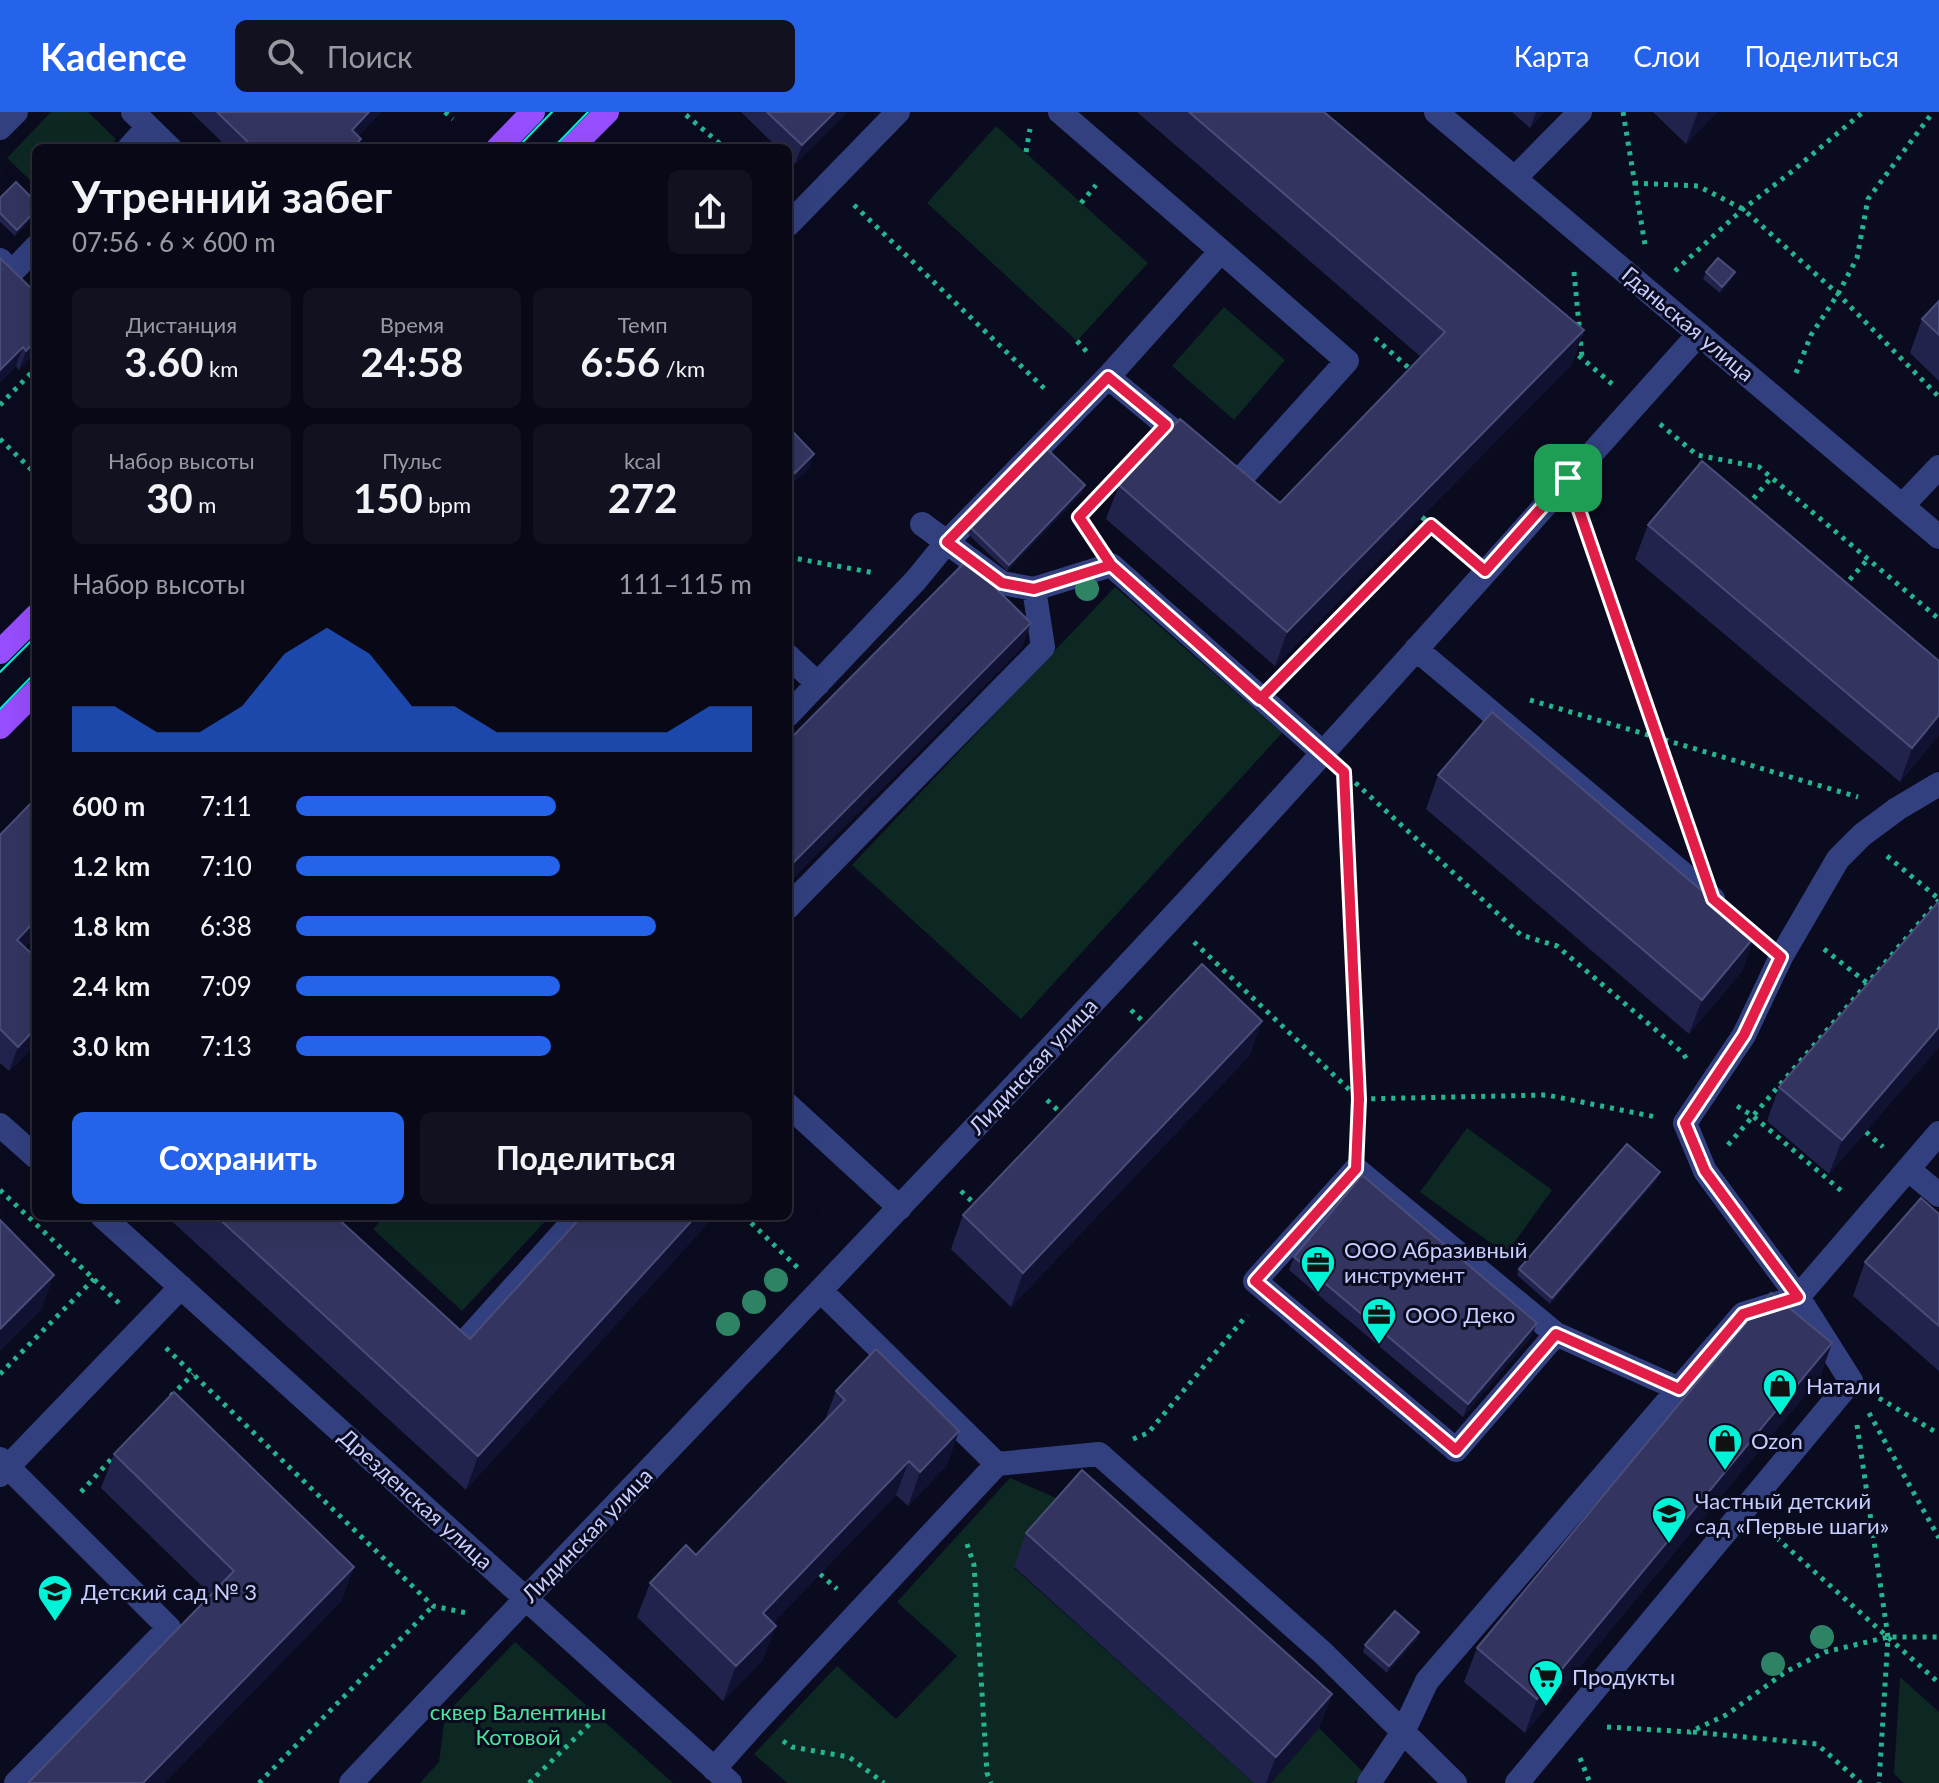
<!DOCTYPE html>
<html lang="ru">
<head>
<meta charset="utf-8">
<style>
  body { margin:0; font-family:Lato,sans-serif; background:#11111f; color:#f1f3f6; height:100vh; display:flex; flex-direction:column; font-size:30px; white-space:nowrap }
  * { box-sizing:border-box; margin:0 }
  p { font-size:26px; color:#989aa1 }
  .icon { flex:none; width:44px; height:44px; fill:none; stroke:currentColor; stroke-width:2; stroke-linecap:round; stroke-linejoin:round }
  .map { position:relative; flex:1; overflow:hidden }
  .sheet { position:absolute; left:32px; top:32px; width:760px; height:1076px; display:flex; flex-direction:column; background:#080816; border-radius:12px; box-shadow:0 8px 32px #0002,0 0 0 2px #292935 }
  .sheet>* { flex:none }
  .pin { position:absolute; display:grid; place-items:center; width:68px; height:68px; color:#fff; margin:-34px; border-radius:16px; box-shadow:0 4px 12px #0006 }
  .round { display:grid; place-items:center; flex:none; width:84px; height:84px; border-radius:12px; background:#11111f }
  .head { display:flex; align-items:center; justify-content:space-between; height:136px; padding:0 40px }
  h1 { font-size:44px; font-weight:700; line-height:60px }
  .stats { display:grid; grid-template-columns:repeat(3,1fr); gap:12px; height:136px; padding:8px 40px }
  .stats div { display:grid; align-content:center; border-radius:12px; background:#11111f; text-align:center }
  .stats b { font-size:40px; font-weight:700 }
  .stats small { font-size:22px; font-weight:400 }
  .stats p { font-size:22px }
  .chart { height:224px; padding:16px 40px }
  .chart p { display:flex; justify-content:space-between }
  .chart svg { width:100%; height:144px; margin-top:8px; fill:#2563eb; opacity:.7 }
  .action { display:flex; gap:16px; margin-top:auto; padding:16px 40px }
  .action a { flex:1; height:92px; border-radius:12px; background:#2563eb; color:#fff; font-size:32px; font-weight:700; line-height:92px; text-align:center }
  .action a+a { background:#11111f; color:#f1f3f6 }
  ul { padding:0 40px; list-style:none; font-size:26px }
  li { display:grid; grid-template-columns:128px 96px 1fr; align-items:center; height:60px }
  li i { height:20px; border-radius:10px; background:#2563eb }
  header { display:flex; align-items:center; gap:48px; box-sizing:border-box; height:112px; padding:0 40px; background:#2563eb; color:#fff }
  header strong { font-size:38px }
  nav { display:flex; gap:44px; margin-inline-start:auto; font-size:28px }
  .search { width:560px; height:72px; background:#11111f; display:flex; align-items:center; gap:20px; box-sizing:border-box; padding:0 28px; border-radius:12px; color:#989aa1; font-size:30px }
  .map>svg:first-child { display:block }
</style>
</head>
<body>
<header>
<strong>Kadence</strong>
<div class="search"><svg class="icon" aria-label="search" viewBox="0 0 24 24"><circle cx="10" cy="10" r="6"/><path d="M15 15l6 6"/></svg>Поиск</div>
<nav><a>Карта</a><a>Слои</a><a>Поделиться</a></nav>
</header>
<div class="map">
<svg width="1939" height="1671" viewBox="0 0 1939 1671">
  <rect width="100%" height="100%" fill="#0a0b1e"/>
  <!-- green -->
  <path fill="#0d2822" d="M51,0H88L116,27L107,36H36V74L7,46Z
    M996,14L1148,151L1077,229L927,91Z
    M1224,195L1285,248L1234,308L1172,254Z
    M1115,475L1282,621L1021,907L852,753Z
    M1467,1016L1552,1078L1506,1142L1420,1080Z
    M385,1104H550L462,1199L373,1117Z
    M1010,1366L1070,1392L1014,1456L1254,1671H787L754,1642L837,1554L896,1607L957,1544L897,1490Z
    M515,1530L673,1671H420L439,1650L445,1603Z
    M1900,1565L1939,1600V1671H1904L1894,1662Z
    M1319,1616L1364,1661L1354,1671H1271Z"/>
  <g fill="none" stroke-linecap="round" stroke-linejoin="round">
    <!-- path -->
    <path stroke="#25b58e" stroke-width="5" stroke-dasharray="4 6" stroke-linecap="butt" d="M445,0L453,7
      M1623,0L1645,133
      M686,3L725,36
      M1026,40L1030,17
      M1634,71L1698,74L1743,97L1838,182L1939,285
      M1081,91L1096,73
      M854,93L1048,280
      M1675,159L1743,97L1790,61L1863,0
      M1574,160L1582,245
      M1375,226L1410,257
      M1077,229L1087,240
      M1571,237L1612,272
      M1796,261L1811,223L1838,182L1857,146L1868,87L1933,0
      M0,293L36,256
      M1660,312L1697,343L1759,355L1939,507
      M0,327L36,362
      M1747,394L1771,366
      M1422,405L1460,438
      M1581,405L1691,724
      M1093,426L1079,405L1143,337
      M788,445L875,461
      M1843,475L1868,447
      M1284,563L1431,413
      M1530,588L1858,685
      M1348,664L1521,823L1557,834L1683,941L1687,948
      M1344,666L1359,987L1358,1024
      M1887,744L1939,787
      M1737,808L1757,825
      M1194,830L1359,987L1547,983L1656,1005
      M1824,837L1867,871
      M1131,898L1150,916
      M1047,988L1063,1003
      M1737,994L1753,1004L1844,1081
      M1866,1020L1883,1035
      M1728,1033L1939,788
      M0,1078L121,1193
      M961,1079L977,1094
      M744,1104L798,1156
      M166,1236L433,1494L467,1501
      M0,1262L94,1167
      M171,1284L193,1262
      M1879,1286L1939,1322
      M1869,1301L1939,1426
      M1857,1313L1888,1525L1879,1671
      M1133,1327L1148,1321L1247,1203
      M81,1380L115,1343
      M1769,1419L1939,1571
      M967,1432L974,1453L987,1661L991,1671
      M820,1462L837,1477
      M1607,1615L1690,1620L1726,1603L1787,1559L1825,1540L1888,1525H1939
      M1693,1620L1817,1632L1861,1671
      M783,1629L792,1635L849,1645L884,1671
      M1580,1646L1590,1671
      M259,1671L433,1494
      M529,1671L603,1599"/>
    <!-- minor -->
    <path stroke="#324080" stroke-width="24" d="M133,0L170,36
      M1436,0L1939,425
      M0,16L16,0
      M129,36L148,15
      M1515,66L1580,0
      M788,113L898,0
      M0,148L12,160L36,135
      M1108,265L1237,371L1347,249L1221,139
      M1902,394L1939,355
      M922,412L1002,471L1034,477L1111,453L1322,640
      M1416,537L1713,787
      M788,544L818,572
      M788,603L916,468L947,430L1108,265L1221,139L1060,0
      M788,795L1043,535L1034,477
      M788,993L900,1096
      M0,1013L36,1045
      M1908,1057L1939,1083
      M102,1104L730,1671
      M822,1180L997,1352L1099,1342L1323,1541L1455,1671
      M445,1220L461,1234L578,1104
      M1556,1222L1456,1338L1255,1169L1356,1057L1556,1222L1679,1277
      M0,1347L169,1516L16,1671
      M0,1363L181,1175
      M714,1657L756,1610L997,1352
      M351,1671C608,1398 870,1130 1125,856C1320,648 1508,434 1699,222
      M1369,1671L1403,1620L1427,1569L1743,1202L1798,1185L1939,1021
      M1517,1671L1851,1269L1798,1185L1705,1059L1685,1011L1744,923L1781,845L1838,747L1862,723L1897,697L1939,672"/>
    <!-- major -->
    <path stroke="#974eff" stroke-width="24" d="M498,36L533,0
      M571,36L607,0
      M0,540L36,504
      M0,615L36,579"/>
    <!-- tram -->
    <path stroke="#00f2d7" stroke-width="2" d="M517,36L552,0
      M553,36L588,0
      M0,560L36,524
      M0,597L36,560"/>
  </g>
  <!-- trees -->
  <g fill="#2f8365">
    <circle cx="1087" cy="477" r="12"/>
    <circle cx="776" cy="1168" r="12"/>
    <circle cx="754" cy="1190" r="12"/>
    <circle cx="728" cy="1212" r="12"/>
    <circle cx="1822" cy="1525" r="12"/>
    <circle cx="1773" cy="1552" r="12"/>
  </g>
  <!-- wall -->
  <path fill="#21234d" d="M191,0H381L358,24L361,27L358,36H228Z
    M741,0H847L795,52L788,45V36H778Z
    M1137,0H1324L1584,218L1572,252L1275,554L1106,407L1119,373L1280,391L1421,245Z
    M1512,0H1544L1530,16Z
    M1653,0H1717L1686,32Z
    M0,86L36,90V102L15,124L0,110Z
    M0,146L36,240L19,258L16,254L0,270Z
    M1706,160L1732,167L1720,181L1703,167Z
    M1939,189V269L1910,241L1922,207Z
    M788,325L810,355L790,374L788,372Z
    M1083,380L1007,459L968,422L971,416Z
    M1648,413L1939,549V623L1900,670L1635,447Z
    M1438,663L1743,858L1689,922L1426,697Z
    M0,723L25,836L36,846V932L9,959L0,951Z
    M1939,789V935L1829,1062L1767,1009L1779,975Z
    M1262,909L1249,944L1011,1195L951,1137L963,1103Z
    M1657,1067L1550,1192L1517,1163L1519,1157Z
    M1939,1102V1259L1853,1184L1865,1150Z
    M166,1104H335L470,1227L582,1104L466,1378Z
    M1294,1145L1532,1224L1463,1305L1289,1158Z
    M1832,1231L1820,1265L1525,1621L1464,1570L1477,1536Z
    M836,1279L959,1319L947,1353L908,1394L896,1383L773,1511L763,1548L723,1589L637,1505L650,1471L696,1443L824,1310Z
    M114,1342L354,1455L341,1489L164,1671H28L211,1483L101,1376Z
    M1026,1421L1332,1582L1319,1616L1270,1671H1254L1014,1455Z
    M1417,1527L1387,1561L1363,1540L1365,1533Z"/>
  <!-- shaded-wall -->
  <path fill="#111232" d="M369,0H381L346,36L352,18Z
    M835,0H847L795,52L802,33Z
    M1536,0H1544L1530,16Z
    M1698,0H1717L1686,32Z
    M36,98V102L15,124L17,118Z
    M1735,160L1732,167L1720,181L1722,175Z
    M1584,218L1572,252L1275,554L1287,520Z
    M36,228V240L19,258L26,239Z
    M23,235L16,254L0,270V258Z
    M814,342L810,355L790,374L795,361Z
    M1085,373L1083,380L1007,459L1009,453Z
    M1031,511L1022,536L788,772V756Z
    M1939,603V623L1900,670L1912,636Z
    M36,808V824L8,853L17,828Z
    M1755,824L1743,858L1689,922L1702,888Z
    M1262,909L1249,944L1011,1195L1023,1161Z
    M1939,915V935L1829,1062L1842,1028Z
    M36,916V932L9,959L18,935Z
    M1660,1060L1657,1067L1550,1192L1552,1186Z
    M696,1104H715L466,1378L478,1344Z
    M54,1163L42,1197L0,1239V1217Z
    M1537,1211L1532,1224L1463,1305L1468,1292Z
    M1832,1231L1820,1265L1525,1621L1537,1587Z
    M959,1319L947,1353L908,1394L920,1360Z
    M909,1349L896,1383L750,1535L763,1501Z
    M354,1455L341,1489L164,1671H143Z
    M776,1514L763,1548L723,1589L736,1554Z
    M1419,1520L1417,1527L1387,1561L1389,1554Z
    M1332,1582L1319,1616L1270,1671H1266L1276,1645Z"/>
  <!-- building -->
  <path fill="#333560" stroke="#4a4d79" stroke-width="2" d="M217,0H369L352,18L361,27L352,36H254Z
    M767,0H835L802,33Z
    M1189,0H1324L1584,218L1287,520L1119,373L1180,307L1280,391L1445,220Z
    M16,70L36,90V98L17,118L0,101V86Z
    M0,146L36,181V228L26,239L23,235L0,258Z
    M1718,146L1735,160L1722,175L1706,160Z
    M1939,189V223L1922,207Z
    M793,320L814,342L795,361L788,354V325Z
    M1047,337L1085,373L1009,453L971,416Z
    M1702,349L1939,549V603L1912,636L1648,413Z
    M967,448L1031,511L788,756V629Z
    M1492,600L1755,824L1702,888L1438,663Z
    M36,686V808L17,828L36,846V916L18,935L0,917V723Z
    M1939,789V915L1842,1028L1779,975Z
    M1202,852L1262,909L1023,1161L963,1103Z
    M1627,1032L1660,1060L1552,1186L1519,1157Z
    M1362,1063L1537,1211L1468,1292L1294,1145Z
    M1921,1086L1939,1102V1214L1865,1150Z
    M216,1104H335L470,1227L582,1104H696L478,1344Z
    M0,1108L54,1163L0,1217Z
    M1771,1181L1832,1231L1537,1587L1477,1536Z
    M876,1237L959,1319L920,1360L909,1349L763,1501L776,1514L736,1554L650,1471L686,1433L696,1443L845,1288L836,1279Z
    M174,1280L354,1455L143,1671H28L234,1459L114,1342Z
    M1082,1358L1332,1582L1276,1645L1026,1421Z
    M1395,1499L1419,1520L1389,1554L1365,1533Z"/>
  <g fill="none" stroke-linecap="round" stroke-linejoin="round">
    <defs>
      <path id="route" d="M1568,366L1485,459L1431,413L1260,587L1111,453L1079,405L1166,313L1108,265L947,430L1002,471L1034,477L1111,453C1188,522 1266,591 1344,660L1359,987L1356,1057L1255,1169L1456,1338L1556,1222L1679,1277L1743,1202L1798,1185L1705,1059L1685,1011L1744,923L1781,845L1713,787L1568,366"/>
    </defs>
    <!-- route casing -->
    <use href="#route" stroke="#fff" stroke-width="16"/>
    <!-- route -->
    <use href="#route" stroke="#e11d48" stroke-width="10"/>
  </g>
  <!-- icons -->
  <defs>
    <symbol id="office-pin" viewBox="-11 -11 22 30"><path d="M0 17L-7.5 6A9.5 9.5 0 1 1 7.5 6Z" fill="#00f2d7" stroke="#0a0b1e"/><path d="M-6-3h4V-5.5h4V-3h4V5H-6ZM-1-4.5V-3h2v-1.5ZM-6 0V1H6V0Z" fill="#111"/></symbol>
    <symbol id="shop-pin" viewBox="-11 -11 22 30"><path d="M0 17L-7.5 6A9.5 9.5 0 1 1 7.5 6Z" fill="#00f2d7" stroke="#0a0b1e"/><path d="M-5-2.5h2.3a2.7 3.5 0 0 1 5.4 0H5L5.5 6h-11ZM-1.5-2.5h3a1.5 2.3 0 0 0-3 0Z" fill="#111"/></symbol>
    <symbol id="school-pin" viewBox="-11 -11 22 30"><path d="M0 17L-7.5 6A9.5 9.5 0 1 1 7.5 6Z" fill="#00f2d7" stroke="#0a0b1e"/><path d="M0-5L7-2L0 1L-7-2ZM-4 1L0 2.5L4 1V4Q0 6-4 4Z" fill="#111"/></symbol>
    <symbol id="supermarket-pin" viewBox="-11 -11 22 30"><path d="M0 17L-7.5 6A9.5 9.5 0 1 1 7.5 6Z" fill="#00f2d7" stroke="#0a0b1e"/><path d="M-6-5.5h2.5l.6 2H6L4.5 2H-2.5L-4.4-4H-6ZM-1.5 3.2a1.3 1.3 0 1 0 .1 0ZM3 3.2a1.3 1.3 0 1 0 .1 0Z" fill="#111"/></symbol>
  </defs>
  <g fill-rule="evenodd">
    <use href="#office-pin" x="1298" y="1131" width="40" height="54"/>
    <use href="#office-pin" x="1359" y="1183" width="40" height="54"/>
    <use href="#shop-pin" x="1760" y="1254" width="40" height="54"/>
    <use href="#shop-pin" x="1705" y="1309" width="40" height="54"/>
    <use href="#school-pin" x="1649" y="1382" width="40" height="54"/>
    <use href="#school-pin" x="35" y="1460" width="40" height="54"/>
    <use href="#supermarket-pin" x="1526" y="1545" width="40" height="54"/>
  </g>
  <g text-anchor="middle" stroke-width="6" stroke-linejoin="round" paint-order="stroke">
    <!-- street labels -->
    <g font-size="22" fill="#c7cdff" stroke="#0a0b1e">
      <text transform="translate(1688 212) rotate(40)" y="8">Гданьская улица</text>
      <text transform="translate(1033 954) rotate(-47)" y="8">Лидинская улица</text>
      <text transform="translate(416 1387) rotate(42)" y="8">Дрезденская улица</text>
      <text transform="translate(587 1423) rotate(-46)" y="8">Лидинская улица</text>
    </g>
    <!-- poi labels -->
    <g font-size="22" fill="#c7cdff" stroke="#0a0b1e" text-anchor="start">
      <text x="1344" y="1146">ООО Абразивный<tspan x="1344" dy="25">инструмент</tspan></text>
      <text x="1405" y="1211">ООО Деко</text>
      <text x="1806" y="1282">Натали</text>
      <text x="1751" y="1337">Ozon</text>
      <text x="1695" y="1397">Частный детский<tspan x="1695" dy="25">сад «Первые шаги»</tspan></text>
      <text x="81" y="1488">Детский сад № 3</text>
      <text x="1572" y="1573">Продукты</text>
    </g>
    <!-- park labels -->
    <g font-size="22" fill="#4de69f" stroke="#0a0b1e">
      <text x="518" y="1608">сквер Валентины<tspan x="518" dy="25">Котовой</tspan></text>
    </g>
  </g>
</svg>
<div class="pin" style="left:1568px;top:366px;background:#1e9e55"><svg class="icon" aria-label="arrive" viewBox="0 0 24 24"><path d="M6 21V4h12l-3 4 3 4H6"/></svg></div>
<section class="sheet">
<div class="head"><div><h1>Утренний забег</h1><p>07:56 · 6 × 600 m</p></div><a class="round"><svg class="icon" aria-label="share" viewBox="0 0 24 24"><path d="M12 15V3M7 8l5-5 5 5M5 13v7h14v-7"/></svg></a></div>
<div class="stats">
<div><p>Дистанция</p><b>3.60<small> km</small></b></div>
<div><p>Время</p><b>24:58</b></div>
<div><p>Темп</p><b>6:56<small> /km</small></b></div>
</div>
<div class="stats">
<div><p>Набор высоты</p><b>30<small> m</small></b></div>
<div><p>Пульс</p><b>150<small> bpm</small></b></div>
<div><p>kcal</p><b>272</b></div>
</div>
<div class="chart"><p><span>Набор высоты</span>111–115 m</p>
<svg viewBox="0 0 160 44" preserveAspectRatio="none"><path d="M0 44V30L10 30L20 38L30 38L40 30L50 14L60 6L70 14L80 30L90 30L100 38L110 38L120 38L130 38L140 38L150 30L160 30V44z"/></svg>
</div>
<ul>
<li><b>600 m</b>7:11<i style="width:57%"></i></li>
<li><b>1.2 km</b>7:10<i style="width:58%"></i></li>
<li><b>1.8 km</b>6:38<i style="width:79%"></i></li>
<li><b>2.4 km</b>7:09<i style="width:58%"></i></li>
<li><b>3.0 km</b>7:13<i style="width:56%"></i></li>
</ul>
<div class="action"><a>Сохранить</a><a>Поделиться</a></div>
</section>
</div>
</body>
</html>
